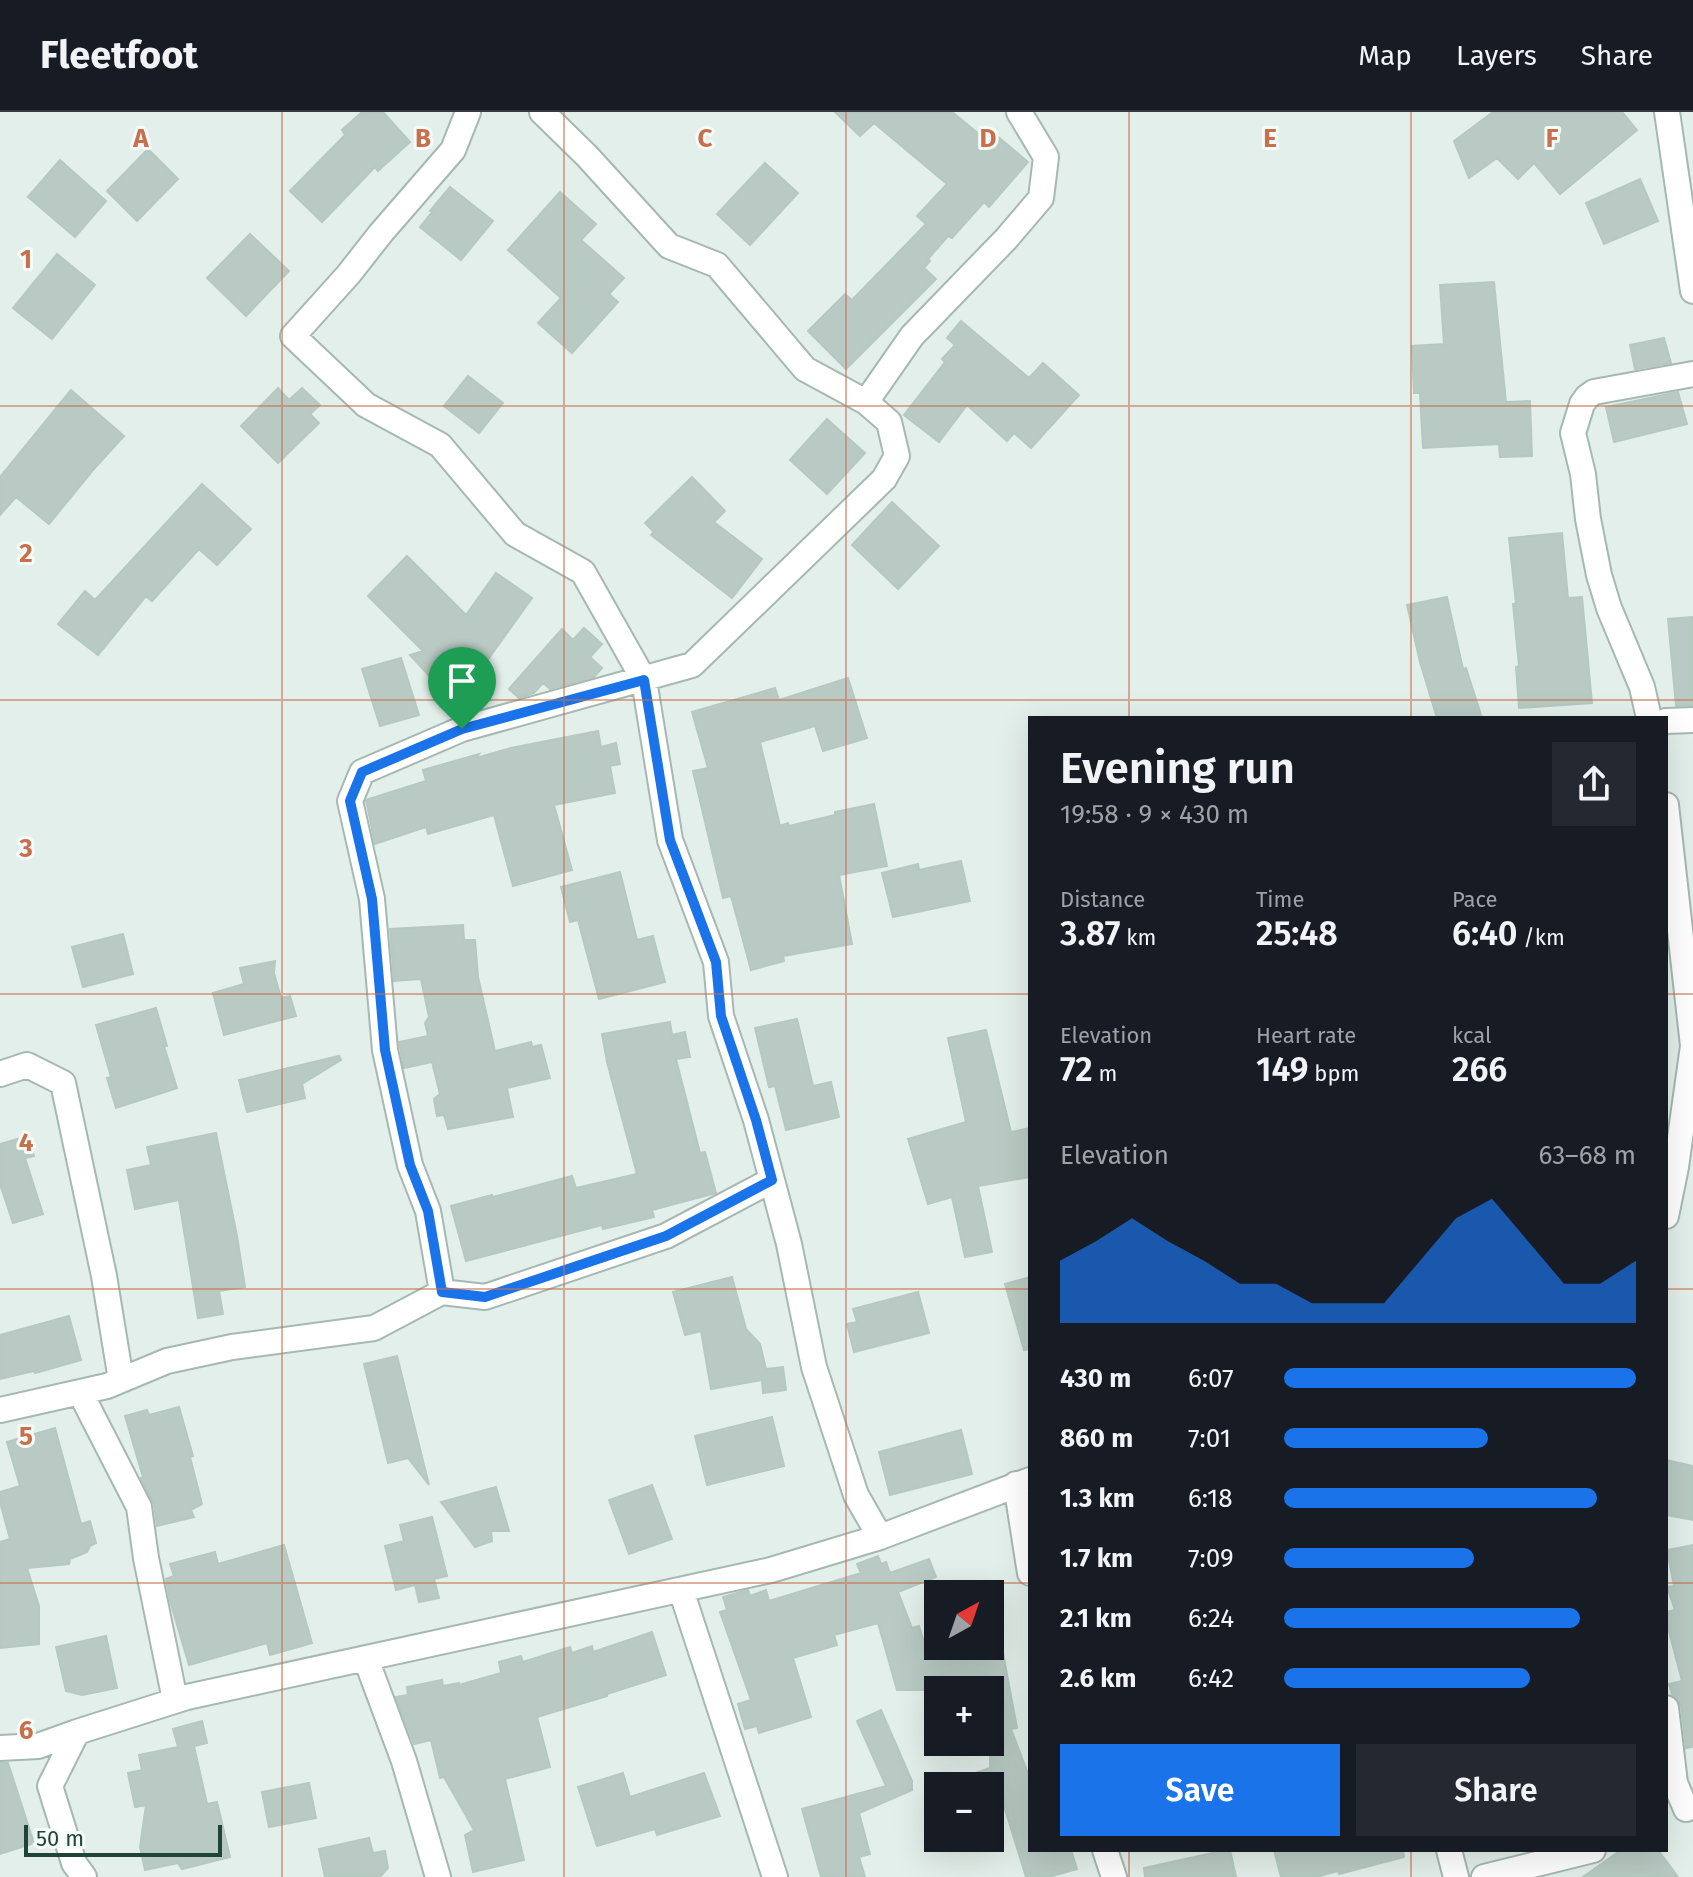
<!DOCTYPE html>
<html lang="en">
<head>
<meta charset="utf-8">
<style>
  body { margin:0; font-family:"Fira Sans",sans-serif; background:#242831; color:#f1f3f6; height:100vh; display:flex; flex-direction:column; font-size:30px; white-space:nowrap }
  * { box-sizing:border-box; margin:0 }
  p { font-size:26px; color:#9ea1a6 }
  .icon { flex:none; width:44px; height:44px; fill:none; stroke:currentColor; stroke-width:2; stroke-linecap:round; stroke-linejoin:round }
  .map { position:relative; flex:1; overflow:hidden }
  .side { position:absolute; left:1028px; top:604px; width:640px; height:1136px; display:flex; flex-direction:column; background:#171b24; border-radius:0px; box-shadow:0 8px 32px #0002 }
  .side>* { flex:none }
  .needle { width:52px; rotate:40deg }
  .buttons { position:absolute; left:924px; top:1468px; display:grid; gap:16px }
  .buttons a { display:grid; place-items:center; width:80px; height:80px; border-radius:0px; background:#171b24; box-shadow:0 8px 32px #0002; font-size:40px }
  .scale { position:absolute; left:24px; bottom:20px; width:198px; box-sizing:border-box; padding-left:8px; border:4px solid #20433a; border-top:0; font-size:22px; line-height:28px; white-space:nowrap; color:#20433a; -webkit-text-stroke:6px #f5fbf8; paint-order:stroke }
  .pin { position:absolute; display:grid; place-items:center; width:68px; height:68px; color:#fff; margin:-82px -34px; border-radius:50% 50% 50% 0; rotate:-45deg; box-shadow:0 0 8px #0007 }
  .pin .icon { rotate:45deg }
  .round { display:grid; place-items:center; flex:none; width:84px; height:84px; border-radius:0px; background:#242831 }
  .headline { display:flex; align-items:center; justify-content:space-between; height:136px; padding:0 32px }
  h1 { font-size:44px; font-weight:600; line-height:60px }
  .figures { display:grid; grid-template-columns:repeat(3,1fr); gap:12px; height:136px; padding:8px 32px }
  .figures div { display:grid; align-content:center }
  .figures b { font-size:34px; font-weight:600 }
  .figures small { font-size:22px; font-weight:400 }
  .figures p { font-size:22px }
  .chart { height:224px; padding:16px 32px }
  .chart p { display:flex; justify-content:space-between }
  .chart svg { width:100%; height:144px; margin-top:8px; fill:#1a73e8; opacity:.7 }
  .action { display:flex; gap:16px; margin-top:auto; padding:16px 32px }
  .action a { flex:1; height:92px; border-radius:0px; background:#1a73e8; color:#fff; font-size:32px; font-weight:600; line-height:92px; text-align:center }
  .action a+a { background:#242831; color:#f1f3f6 }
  ul { padding:0 32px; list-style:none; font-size:26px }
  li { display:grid; grid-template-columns:128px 96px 1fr; align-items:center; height:60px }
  li i { height:20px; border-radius:10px; background:#1a73e8 }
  header { display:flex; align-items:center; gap:48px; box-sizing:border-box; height:112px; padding:0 40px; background:#171b24; border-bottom:2px solid #363941 }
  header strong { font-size:38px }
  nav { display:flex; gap:44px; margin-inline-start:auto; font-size:28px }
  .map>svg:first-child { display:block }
</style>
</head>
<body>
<header>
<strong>Fleetfoot</strong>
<nav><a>Map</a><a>Layers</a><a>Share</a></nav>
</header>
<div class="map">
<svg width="1693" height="1765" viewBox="0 0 1693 1765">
  <rect width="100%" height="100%" fill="#e3efea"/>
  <!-- building -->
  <path fill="#b8cac3" stroke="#b5c9c1" stroke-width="2" d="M362,0H383L410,30L378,59L375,55L322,110L290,79L345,23L342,18Z
    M835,0H952L984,26L990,18L1028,50L989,95L984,90L952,126L948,124L928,147L930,149L924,156L936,167L846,257L808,219L845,182L852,188L926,112L917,104L947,72L874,11L860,24Z
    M1493,0H1622L1637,18L1560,82L1534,51L1518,67L1497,46L1469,66L1454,29Z
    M148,37L178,67L137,109L107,79Z
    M60,48L106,89L75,125L28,85Z
    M765,51L798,81L750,133L717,102Z
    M1640,67L1658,109L1604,132L1586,91Z
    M450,75L493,109L461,148L420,115L432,100L430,99Z
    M560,80L596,112L581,128L624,166L609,182L618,190L572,241L538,211L561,186L508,138Z
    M250,122L289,159L246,204L207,166Z
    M57,142L95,173L52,227L13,196Z
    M1494,170L1506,290L1530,289L1532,344L1500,345L1499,332L1423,336L1420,281H1414L1412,234L1444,232L1440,173Z
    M961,209L1029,266L1043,251L1079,283L1031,336L1014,321L1007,329L967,293L939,330L904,303L945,250L942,247L955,233L947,226Z
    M1664,226L1671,251L1635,257L1630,233Z
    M468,264L503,291L479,321L444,294Z
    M278,276L289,288L302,276L320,293L310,302L319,311L278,351L241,314Z
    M71,278L124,324L93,358L49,412L16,385L0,403V365Z
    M1678,280L1687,312L1614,330L1606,295Z
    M827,307L865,341L827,382L790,348Z
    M692,365L725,399L714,410L762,447L732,486L651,423L654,420L645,411Z
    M202,372L251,417L217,453L199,437L152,489L146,484L98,543L58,512L85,479L95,488Z
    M892,390L939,434L898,477L852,433Z
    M1562,421L1568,486L1582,485L1592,591L1519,596L1516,555L1519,554L1513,492H1516L1509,426Z
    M407,444L466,503L496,461L532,486L466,578L456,569L444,580L410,543L423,539L368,484Z
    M1447,485L1463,557L1466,556L1482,606H1437L1420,550L1407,493Z
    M1693,505V593L1676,594L1668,507Z
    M584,516L602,532L590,545L602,556L594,565L550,577L543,571L534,581L519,586L509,577L562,517L573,528Z
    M401,546L419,603L380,614L362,557Z
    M848,566L867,626L823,639L815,614L760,630L780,714L788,711L789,714L835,703V700L874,692L887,754L839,763L852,832L783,844L784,849L751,858L731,784L723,786L693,659L708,656L692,600L775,576L779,588Z
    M598,619L601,635L616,631L620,652L610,654L615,681L554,693L572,758L513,774L494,703L428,722L426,715L375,732L366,688L426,669L423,658L479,642L476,646L511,636Z
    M961,749L970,789L893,805L882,761L918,752L919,758Z
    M620,760L637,828L653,824L665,870L599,887L578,808L570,810L561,775Z
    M463,813L464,828H475L478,865L495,939L531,930L532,935L541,933L550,966L507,976L513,1005L448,1017L444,1003L437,1004L434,987L440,982L432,950L404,956L399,930L428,924L425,911L429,905L421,867L394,869L390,817Z
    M123,822L133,862L83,875L72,835Z
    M275,849L274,861L281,886L290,884L296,904L224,923L213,881L244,872L240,856Z
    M156,896L167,934H164L177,976L116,996L107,966L111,965L96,913Z
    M797,907L813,974L831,970L839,1005L786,1018L775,974L769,975L755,916Z
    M670,910L672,923L685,920L690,945L676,947L700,1041L705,1040L716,1081L652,1098L654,1105L603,1117L602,1113L466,1149L451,1094L492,1083L493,1085L572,1064L576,1076L637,1062L607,950L602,922Z
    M986,918L1011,1020L1030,1016V1065L978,1074L992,1140L965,1145L952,1085L928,1092L908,1027L966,1010L948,926Z
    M339,944L341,948L302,972L305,986L247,1000L239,968Z
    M216,1021L237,1124L245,1175L219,1179L223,1202L198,1206L179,1088L135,1097L127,1058L151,1053L147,1035Z
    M28,1024L34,1044L25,1046L43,1102L13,1111L0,1072V1032Z
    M732,1165L746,1217L760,1232L766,1257L783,1255L786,1278L763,1281L762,1268L711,1277L701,1219L685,1223L673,1180Z
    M1030,1165V1237L1024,1238L1005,1172Z
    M918,1180L929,1221L854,1240L847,1212L857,1210L853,1197Z
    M69,1204L81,1248L35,1261L34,1259L0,1267V1223Z
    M397,1244L429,1373L408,1346L388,1351L364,1252Z
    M179,1295L193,1344L190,1345L202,1392L191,1398L194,1405L157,1414L154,1392L141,1366L143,1365L125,1304L147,1298L149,1303Z
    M772,1305L784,1354L707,1373L695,1324Z
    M55,1316L81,1412L90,1409L96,1431L90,1434L87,1440L70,1447L69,1452L27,1456L39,1494V1532L0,1536V1430L10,1427L0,1390V1380L20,1374L7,1330Z
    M961,1318L972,1362L890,1383L879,1340Z
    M1666,1348L1693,1354V1408L1666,1403Z
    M652,1373L672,1427L629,1442L609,1388Z
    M496,1375L509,1419H491L492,1429L475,1435L441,1390Z
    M432,1405L447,1464L434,1467L439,1486L419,1490L415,1473L396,1478L385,1434L404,1429L400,1413Z
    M284,1433L312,1531L270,1543L267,1531L189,1553L170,1489L166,1467L174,1464L170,1452L215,1440L218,1452Z
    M1693,1433V1635L1686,1636L1681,1594L1677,1586L1672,1582L1669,1572L1682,1569L1666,1508V1500L1675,1498L1667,1475L1674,1474L1667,1438Z
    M878,1444L881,1452L886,1450L890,1461L929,1447L936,1465L898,1480L912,1516L919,1514L924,1530L931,1528L933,1534H990V1531L1001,1530L1017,1616L1011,1617L1030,1667V1738H1071L1077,1757L1049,1765H1026L1004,1694L990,1699V1674H947L946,1671L990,1656V1578H897L878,1511L834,1523L837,1533L793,1546L811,1605L759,1621L757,1614L745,1617L738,1592L751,1588L720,1500L727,1498L723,1485L748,1478L750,1484L766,1478L769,1489L861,1461L857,1452Z
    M652,1520L666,1563L607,1582V1584L537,1605L550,1655L505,1667L524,1748L473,1760L465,1723L474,1718L444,1665L440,1666L431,1628L414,1632L396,1585L408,1583L407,1575L442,1568L443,1574L459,1571V1573L501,1561L499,1550L521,1544L523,1550L570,1535L572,1541L592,1534L593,1540Z
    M106,1524L117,1576L82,1583L66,1579L56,1535Z
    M881,1598L912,1669V1678L859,1701L870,1742L859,1745L865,1765H821L802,1697L886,1674L857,1609Z
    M202,1609L207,1631L194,1634L207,1692L217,1690L230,1745L182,1757L178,1751L145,1758L140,1735L146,1693L135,1695L128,1661L142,1658L139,1643L178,1635L173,1617Z
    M0,1651H8L34,1731L0,1742Z
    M623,1661L630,1685L704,1661L720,1704L657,1723L655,1717L597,1734L578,1675Z
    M309,1671L316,1706L269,1715L262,1680Z
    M369,1726L373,1741L385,1739L388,1756L380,1765H325L319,1737Z
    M1226,1738H1230L1236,1765H1145L1144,1756Z
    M1274,1738H1403L1404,1745L1339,1762L1338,1759L1316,1765H1281Z
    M1621,1738H1658L1678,1765H1583Z"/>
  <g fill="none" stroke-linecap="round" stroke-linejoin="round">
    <defs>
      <path id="minor" d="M468,0L453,38L381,121L348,163L293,224L366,293L440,333L515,422L583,460L644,568L670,728L716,850L721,904L756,1008L789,1132L814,1255L856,1383L880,1425L1030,1368
        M542,0L587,44L669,134L717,153L805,257L866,290
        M1667,0L1693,179
        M1649,606L1642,575L1609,496L1599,463L1588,407L1583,362L1573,321L1582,292L1587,285L1594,280L1693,262
        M1666,609L1693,608
        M1666,693L1693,934L1676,1055L1666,1104
        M0,962L27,953L63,971L104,1164L121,1268
        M772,1068L666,1124L485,1185L442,1180L428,1099L410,1053L385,938L372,787L350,689L362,660L462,617L692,553L884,367L897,344L889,310L866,290L912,224L1006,127L1041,86L1046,45L1019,0
        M80,1280L139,1395L146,1446L175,1588
        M0,1298L107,1274L167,1249L232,1235L374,1216L442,1180
        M1016,1372L1030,1461
        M681,1478L775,1765
        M366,1547L404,1649L438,1765
        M1666,1596L1675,1671L1686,1697
        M0,1636L38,1634L77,1620
        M1105,1738L1114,1765
        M1449,1738L1456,1765
        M84,1765L74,1751L50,1674L77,1620L187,1585L771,1458L880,1425
        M1484,1765L1593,1738"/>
    </defs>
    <!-- minor casing -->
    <use href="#minor" stroke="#a5b8b2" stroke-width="28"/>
    <!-- minor -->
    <use href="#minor" stroke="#fff" stroke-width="24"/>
  </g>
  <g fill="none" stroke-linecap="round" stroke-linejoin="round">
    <defs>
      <path id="route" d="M644,568L670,728L716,850L721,904L756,1008L772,1068L666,1124L485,1185L442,1180L428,1099L410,1053L385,938L372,787L350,689L362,660L462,617Z"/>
    </defs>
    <!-- route casing -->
    <use href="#route" stroke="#fff" stroke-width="16"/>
    <!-- route -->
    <use href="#route" stroke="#1a73e8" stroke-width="10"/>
  </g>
  <!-- grid -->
  <path fill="none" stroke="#c7704b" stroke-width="2" stroke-opacity="0.55" d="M282,0V1765M564,0V1765M846,0V1765M1129,0V606M1411,0V606M0,294H1693M0,588H1693M0,882H1030M1666,882H1693M0,1177H1030M1666,1177H1693M0,1471H1030M1666,1471H1693M1129,1738V1765M1411,1738V1765"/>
  <g font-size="26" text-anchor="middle" font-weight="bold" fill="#c7704b" stroke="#f5fbf8" stroke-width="6" stroke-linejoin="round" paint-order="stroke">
    <text x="141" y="35">A</text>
    <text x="423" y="35">B</text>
    <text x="705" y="35">C</text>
    <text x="988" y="35">D</text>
    <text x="1270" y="35">E</text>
    <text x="1552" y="35">F</text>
    <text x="26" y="156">1</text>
    <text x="26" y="450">2</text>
    <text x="26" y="745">3</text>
    <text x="26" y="1039">4</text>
    <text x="26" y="1333">5</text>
    <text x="26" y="1627">6</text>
  </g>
</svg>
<div class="buttons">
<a><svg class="needle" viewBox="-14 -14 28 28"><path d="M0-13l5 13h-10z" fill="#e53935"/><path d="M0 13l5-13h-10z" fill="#9ea1a6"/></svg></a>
<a>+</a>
<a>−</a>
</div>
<div class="scale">50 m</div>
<div class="pin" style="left:462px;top:617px;background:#1e9e55"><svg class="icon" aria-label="arrive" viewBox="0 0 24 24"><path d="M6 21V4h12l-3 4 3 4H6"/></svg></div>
<section class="side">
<div class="headline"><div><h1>Evening run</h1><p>19:58 · 9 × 430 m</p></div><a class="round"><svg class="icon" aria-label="share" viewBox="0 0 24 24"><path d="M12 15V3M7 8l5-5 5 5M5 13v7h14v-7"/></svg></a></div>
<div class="figures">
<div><p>Distance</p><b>3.87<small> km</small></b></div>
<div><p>Time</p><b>25:48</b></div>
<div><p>Pace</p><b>6:40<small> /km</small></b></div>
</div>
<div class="figures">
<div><p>Elevation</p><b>72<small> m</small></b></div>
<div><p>Heart rate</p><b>149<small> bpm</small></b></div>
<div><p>kcal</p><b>266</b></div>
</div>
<div class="chart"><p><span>Elevation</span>63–68 m</p>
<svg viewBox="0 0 160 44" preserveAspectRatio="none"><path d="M0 44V25L10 19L20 12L30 19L40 25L50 32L60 32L70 38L80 38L90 38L100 25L110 12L120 6L130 19L140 32L150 32L160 25V44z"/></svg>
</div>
<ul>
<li><b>430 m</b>6:07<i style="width:100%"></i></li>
<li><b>860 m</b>7:01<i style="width:58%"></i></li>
<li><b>1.3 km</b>6:18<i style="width:89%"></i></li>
<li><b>1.7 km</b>7:09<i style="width:54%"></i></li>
<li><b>2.1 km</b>6:24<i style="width:84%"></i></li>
<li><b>2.6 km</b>6:42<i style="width:70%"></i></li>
</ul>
<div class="action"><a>Save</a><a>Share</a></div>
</section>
</div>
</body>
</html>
